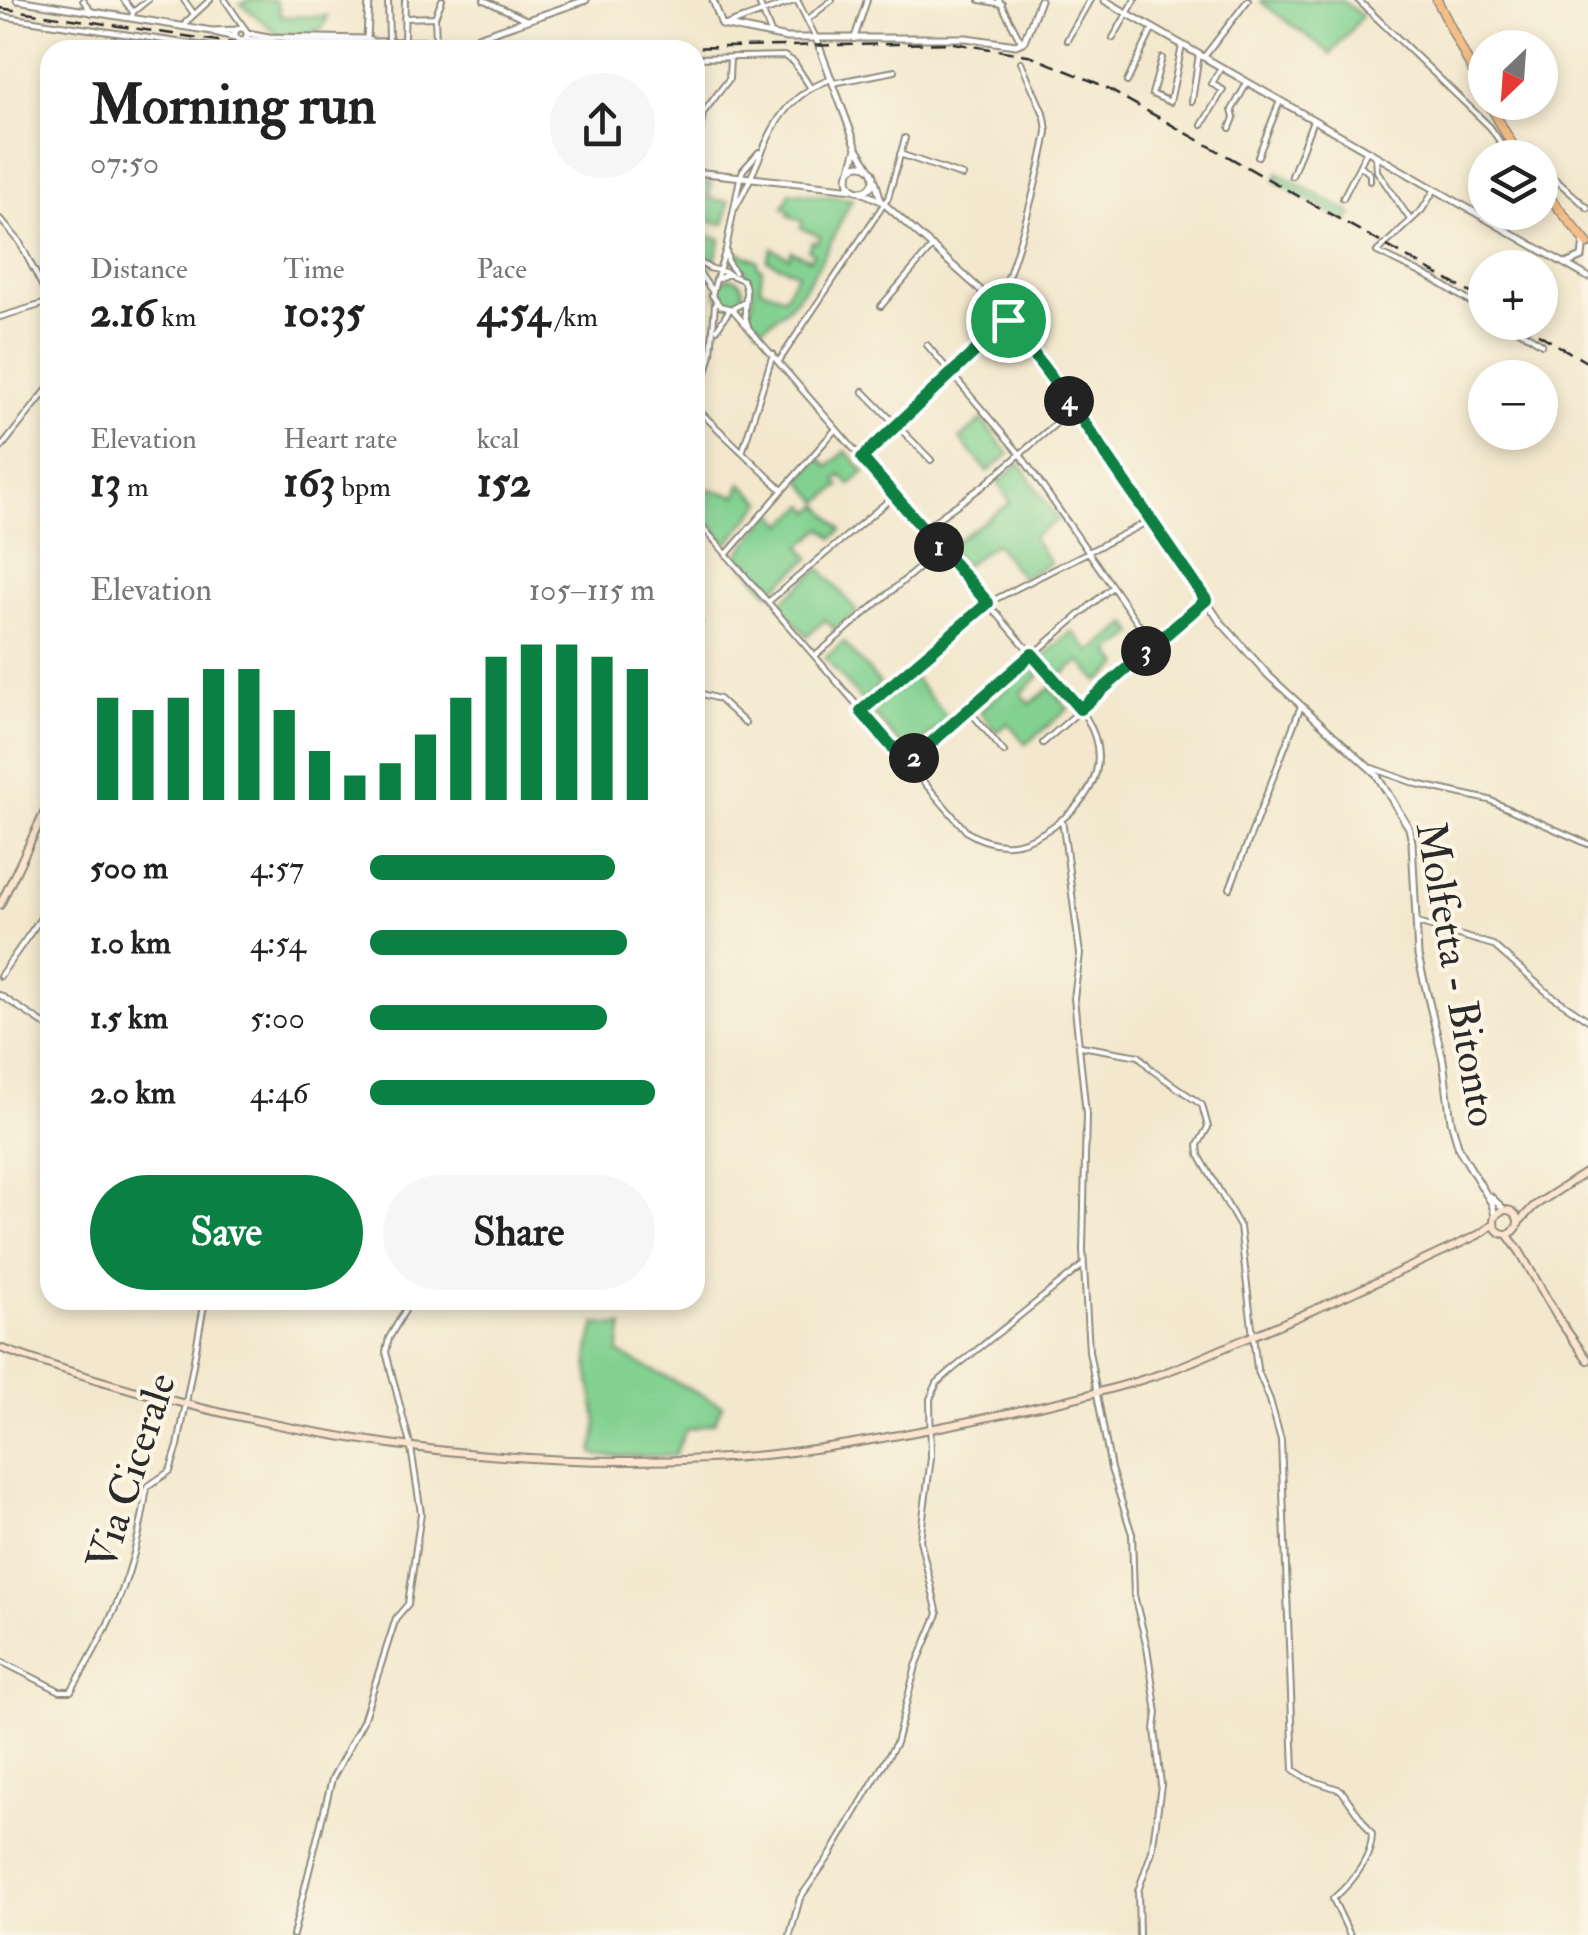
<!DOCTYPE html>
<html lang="en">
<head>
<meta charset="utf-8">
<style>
  body { margin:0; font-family:"IM FELL Double Pica",serif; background:#f6f6f6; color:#222; height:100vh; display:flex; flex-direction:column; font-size:38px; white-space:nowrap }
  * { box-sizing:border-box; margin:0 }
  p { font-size:32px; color:#767676 }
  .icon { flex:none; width:55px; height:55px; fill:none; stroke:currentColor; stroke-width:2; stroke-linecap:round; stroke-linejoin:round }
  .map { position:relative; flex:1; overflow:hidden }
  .side { position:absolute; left:40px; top:40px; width:665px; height:1270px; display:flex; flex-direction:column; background:#fff; border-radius:30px; box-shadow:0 5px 15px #0003 }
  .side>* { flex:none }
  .needle { width:65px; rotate:205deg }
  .controls { position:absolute; left:1468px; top:30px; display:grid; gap:20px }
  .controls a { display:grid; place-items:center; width:90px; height:90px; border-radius:50%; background:#fff; box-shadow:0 5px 15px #0003; font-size:50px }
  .pin { position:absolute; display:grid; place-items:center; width:85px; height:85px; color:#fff; margin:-42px; border:5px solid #fff; border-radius:50%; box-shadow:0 2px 10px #0007 }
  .km { position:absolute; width:50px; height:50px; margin:-25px; border-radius:50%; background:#222; color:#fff; font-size:28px; line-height:50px; text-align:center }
  .round { display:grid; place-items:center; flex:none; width:105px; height:105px; border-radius:52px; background:#f6f6f6 }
  .head { display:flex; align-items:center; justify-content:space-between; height:170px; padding:0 50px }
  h1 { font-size:55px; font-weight:700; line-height:75px }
  .figures { display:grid; grid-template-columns:repeat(3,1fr); gap:15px; height:170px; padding:10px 50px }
  .figures div { display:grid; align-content:center }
  .figures b { font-size:42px; font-weight:700 }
  .figures small { font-size:28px; font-weight:400 }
  .figures p { font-size:28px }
  .chart { height:280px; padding:20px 50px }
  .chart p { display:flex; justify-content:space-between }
  .chart svg { width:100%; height:180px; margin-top:10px; stroke:#0b8043; stroke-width:6 }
  .button { display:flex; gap:20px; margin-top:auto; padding:20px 50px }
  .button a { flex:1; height:115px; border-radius:60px; background:#0b8043; color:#fff; font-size:40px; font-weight:700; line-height:115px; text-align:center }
  .button a+a { background:#f6f6f6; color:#222 }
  ul { padding:0 50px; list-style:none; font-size:32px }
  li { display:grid; grid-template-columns:160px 120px 1fr; align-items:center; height:75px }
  li i { height:25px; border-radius:12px; background:#0b8043 }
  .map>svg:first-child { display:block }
</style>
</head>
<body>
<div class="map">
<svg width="1588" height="1935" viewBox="0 0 1588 1935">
  <rect width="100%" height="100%" fill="#fcf5e5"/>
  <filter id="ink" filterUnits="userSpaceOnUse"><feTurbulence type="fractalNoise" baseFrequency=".01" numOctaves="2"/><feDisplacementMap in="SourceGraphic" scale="20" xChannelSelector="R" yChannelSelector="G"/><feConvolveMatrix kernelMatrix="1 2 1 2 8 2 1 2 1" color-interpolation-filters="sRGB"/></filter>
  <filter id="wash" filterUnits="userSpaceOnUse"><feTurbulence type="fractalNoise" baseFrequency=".0048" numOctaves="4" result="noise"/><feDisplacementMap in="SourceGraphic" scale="40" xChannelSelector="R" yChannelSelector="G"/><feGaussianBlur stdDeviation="2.25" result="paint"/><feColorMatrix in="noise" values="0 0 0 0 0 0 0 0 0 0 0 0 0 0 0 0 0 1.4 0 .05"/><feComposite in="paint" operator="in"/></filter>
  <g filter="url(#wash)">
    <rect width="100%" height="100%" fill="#f3e8cd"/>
    <!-- green -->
    <path fill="#82d191" stroke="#567e5e" stroke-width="2.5" d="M250,0H275L282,17L328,16L322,29L314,31L313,36L278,34L241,4Z
      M1263,0H1341L1362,16L1331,54L1261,2Z
      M1278,173L1352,214L1348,222L1275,181Z
      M695,180L711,183L709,199L729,201L725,224L695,219Z
      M790,192L852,199C826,249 810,299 759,329L748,314C759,291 751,275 732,262L733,250L757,260L758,267L762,269L760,288L784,297L798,273L767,260L772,248L789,257L791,251L811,259L813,253L808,250L812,241L817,243L820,236L801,228L803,222L788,215L789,211L783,208Z
      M695,234L721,239L714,263H704L695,253Z
      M717 291a13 13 0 1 1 26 0a13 13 0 1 1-26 0Z
      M982,420L1009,454L988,472L960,439Z
      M846,451L865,472L850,485L841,475L836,481L840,486L820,502L801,480L819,457L828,467Z
      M1020,463L1058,520L1032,537L1050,563L1022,578L995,543L964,566L948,547L1010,503L998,482Z
      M695,472L698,486L737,496L741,483L763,502L727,544L695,507Z
      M806,505L812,512L820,505L842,530L833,538L823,528L801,546L810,558L769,593L737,556L773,511L784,524Z
      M820,568L857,611L835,630L825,620L807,636L779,604Z
      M1128,624L1135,634L1110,652L1120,665L1099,682L1080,661L1060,677L1043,657L1072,631L1091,652Z
      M844,642L880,684L862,701L825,658Z
      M1031,666L1040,676L1021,693L1030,704L1050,688L1068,709L1026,744L1008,723L997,732L980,711Z
      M912,676L949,719L908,754L871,711Z
      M596,1324L623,1326L618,1353L722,1405L714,1423L686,1430L674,1456H599L593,1453C593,1442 598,1433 597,1421C591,1378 581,1369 596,1324Z"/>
  </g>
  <g filter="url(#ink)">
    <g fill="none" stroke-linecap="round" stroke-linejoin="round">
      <!-- tertiary-tunnel -->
      <path stroke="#cbc2ad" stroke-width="5" stroke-dasharray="5 2.5" stroke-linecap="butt" d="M395,44L413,50"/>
      <defs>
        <path id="minor" d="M83,0L92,13
          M124,0L133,12
          M184,0L194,14
          M225,0L245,29
          M388,0L389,40
          M484,0L525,19
          M758,0L771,33
          M980,0L1002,4
          M999,0L1022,43
          M1358,0L1490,127L1511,158
          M798,2L816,38
          M0,16L232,50
          M132,18L133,12L148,0
          M404,18L435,17
          M743,19L797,0
          M807,20L832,0
          M185,27L186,22L210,0
          M1113,38L1135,0
          M854,39L867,0
          M404,40L405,0
          M1067,40L1090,0
          M436,42L435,17L442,0
          M1204,57L1248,0
          M695,58L784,56L794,62L810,87
          M1162,58L1152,94L1170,102L1182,46
          M1127,82L1153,28
          M833,83L895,71
          M1192,101L1199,54
          M1202,125L1223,90L1212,84L1221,67
          M1230,128L1234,118L1232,110L1247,83
          M900,154L963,176
          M1258,156L1280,101
          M1376,157L1377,171L1409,218
          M1520,158H1532
          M695,165L703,113L729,79L730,57
          M1360,165L1370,174V181
          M1540,166L1588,208
          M1292,176L1313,120
          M1435,189L1422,210L1377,252L1433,279L1485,311
          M1343,198L1367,151
          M735,208C767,156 767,103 829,80
          M0,219L19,241L50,301
          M726,249L728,263L735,272
          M695,260L709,268L728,273
          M695,267L712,291
          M716,280L726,249L740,178L743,170L759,152
          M743,303L732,309L720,306L712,295L716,280L728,274L743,280C751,295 740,306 748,326
          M995,303C1010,289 1044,157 1047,131L1045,117L1021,62
          M881,306L933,246
          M0,317L50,302
          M1506,322L1542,344
          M717,329L730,309
          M927,345L1020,454L1153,645
          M779,361L888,198L905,138
          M863,391L931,460
          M695,407L782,490
          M695,413L711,354L715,304
          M0,449L50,386
          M743,450L773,354
          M862,458L1007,320
          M695,518L967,832C1005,855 1033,843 1065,817C1099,788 1109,754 1084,714L732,309
          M923,529L983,486L1074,408
          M726,555L835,430
          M768,602L894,496
          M695,631L700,623
          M815,656L941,549
          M695,692L719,699L745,723
          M968,709L1004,752
          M861,711L988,603L1151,520
          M1043,743L1206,600
          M907,763L1112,587
          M1372,768L1417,784L1489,800L1588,844
          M1062,819L1080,954L1074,998L1086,1114L1083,1250L1089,1351L1111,1469L1132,1534L1134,1595L1147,1647L1157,1713L1155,1729L1161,1785L1152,1851L1138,1891L1139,1935
          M1230,888L1301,706
          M1417,923L1493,945L1549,994L1588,1020
          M0,976L50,905
          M0,995L50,1028
          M1081,1046L1139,1056L1152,1070L1202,1105L1208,1127L1198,1145L1199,1155L1240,1227L1257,1369L1270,1400L1281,1440L1294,1770L1308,1779L1341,1790L1372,1834C1372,1859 1351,1883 1333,1899L1350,1935
          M0,1661L60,1691H71C114,1620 136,1570 147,1487L170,1471L178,1446L205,1300
          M293,1935L332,1779L363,1721L396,1618L408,1604L421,1513L411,1448L386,1352L389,1338L411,1300
          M790,1935L800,1898L831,1854L896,1743L916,1666L938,1614L920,1540L931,1458L930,1399L937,1383L953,1369L1083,1265"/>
        <path id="tertiary" d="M17,0L212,31L236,30
          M713,0L722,25L787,38H966L1016,45L1024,41L1040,0
          M1104,0L1588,277
          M727,25L743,19
          M235 34a6 6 0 1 1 12 0a6 6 0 1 1-12 0Z
          M214,32L235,37
          M247,33L269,37L367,39L372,42
          M816,38L857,148L869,167
          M246,39C273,40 351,60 372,42L466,41L586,0
          M367,39L369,0
          M285,42L362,44
          M848 178a13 13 0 1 1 26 0a13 13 0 1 1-26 0Z
          M851,169L857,148
          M695,172L854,189
          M875,180L881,201
          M861,192L881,201L995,303L1074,408L1219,620L1269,676L1376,774L1409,828L1412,842L1418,956L1443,1060L1451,1121L1459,1149L1492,1204L1495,1216
          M1568,263L1582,257L1584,240
          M1490,1196L1505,1210"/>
        <path id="secondary" d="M0,905L50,801
          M1494 1222a12 12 0 1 1 24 0a12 12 0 1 1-24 0Z
          M1518,1223L1534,1206L1588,1171
          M1507,1234L1520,1252L1559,1320L1588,1360
          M0,1348C227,1428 469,1471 709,1459C799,1455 887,1438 975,1420C1035,1407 1095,1395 1154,1376C1186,1366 1216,1351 1247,1338C1325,1306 1402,1271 1478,1235L1494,1224"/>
        <path id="primary" d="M1437,0L1485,96
          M1488,102L1520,158
          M1540,186L1588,244"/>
      </defs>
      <!-- minor casing -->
      <use href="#minor" stroke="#8f8a7c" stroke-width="8"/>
      <!-- tertiary casing -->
      <use href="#tertiary" stroke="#8f8a7c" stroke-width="9"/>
      <!-- secondary casing -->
      <use href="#secondary" stroke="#8f8a7c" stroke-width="10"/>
      <!-- primary casing -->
      <use href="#primary" stroke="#8f8a7c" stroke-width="11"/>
      <!-- minor -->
      <use href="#minor" stroke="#fff" stroke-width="4"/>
      <!-- tertiary -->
      <use href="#tertiary" stroke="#fff" stroke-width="5"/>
      <!-- secondary -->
      <use href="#secondary" stroke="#fbe5cf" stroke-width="6"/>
      <!-- primary -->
      <use href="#primary" stroke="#f5be86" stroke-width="8"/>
      <!-- rail -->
      <path stroke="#2b2b2b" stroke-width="2.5" stroke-dasharray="15 8" stroke-linecap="butt" d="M0,8L278,50
        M562,50L953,43L1028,55L1099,84L1485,301
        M1518,322L1588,363"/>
    </g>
  </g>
  <g fill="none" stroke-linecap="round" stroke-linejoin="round" filter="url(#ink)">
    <defs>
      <path id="route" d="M1008,320L1074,408L1206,600L1080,709L1032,654L907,764L861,711L988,603L862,458Z"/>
    </defs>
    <!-- route casing -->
    <use href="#route" stroke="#fff" stroke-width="20"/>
    <!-- route -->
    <use href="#route" stroke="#0b8043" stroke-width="12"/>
  </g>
  <g text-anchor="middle" stroke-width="8" stroke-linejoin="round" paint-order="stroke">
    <!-- street labels -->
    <g font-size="42" fill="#2b2b2b" stroke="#fcf5e5">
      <text transform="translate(1458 974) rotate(80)" y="15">Molfetta - Bitonto</text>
      <text transform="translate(130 1471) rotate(-72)" y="15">Via Cicerale</text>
    </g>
  </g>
</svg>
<div class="controls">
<a><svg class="needle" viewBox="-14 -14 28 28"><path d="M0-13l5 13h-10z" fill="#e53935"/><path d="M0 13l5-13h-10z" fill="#767676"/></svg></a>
<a><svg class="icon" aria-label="layers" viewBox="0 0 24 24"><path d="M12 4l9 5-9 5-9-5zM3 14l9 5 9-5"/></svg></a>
<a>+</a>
<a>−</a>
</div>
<div class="pin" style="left:1008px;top:320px;background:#1e9e55"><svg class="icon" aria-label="arrive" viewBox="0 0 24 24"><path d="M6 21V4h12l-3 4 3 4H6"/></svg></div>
<b class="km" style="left:939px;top:547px">1</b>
<b class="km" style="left:914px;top:758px">2</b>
<b class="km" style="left:1146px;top:651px">3</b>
<b class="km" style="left:1069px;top:401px">4</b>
<section class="side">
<div class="head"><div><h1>Morning run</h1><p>07:50</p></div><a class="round"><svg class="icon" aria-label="share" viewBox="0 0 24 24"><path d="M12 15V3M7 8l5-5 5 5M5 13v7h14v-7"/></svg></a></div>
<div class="figures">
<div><p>Distance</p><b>2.16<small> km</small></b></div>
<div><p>Time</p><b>10:35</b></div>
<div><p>Pace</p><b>4:54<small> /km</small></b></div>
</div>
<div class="figures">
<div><p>Elevation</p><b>13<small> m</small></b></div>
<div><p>Heart rate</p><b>163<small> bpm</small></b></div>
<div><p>kcal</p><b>152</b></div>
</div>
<div class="chart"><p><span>Elevation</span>105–115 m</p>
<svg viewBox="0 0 160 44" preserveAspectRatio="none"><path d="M5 44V19M15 44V22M25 44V19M35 44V12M45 44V12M55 44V22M65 44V32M75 44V38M85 44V35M95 44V28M105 44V19M115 44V9M125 44V6M135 44V6M145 44V9M155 44V12"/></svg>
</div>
<ul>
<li><b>500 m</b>4:57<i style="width:86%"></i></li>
<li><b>1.0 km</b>4:54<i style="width:90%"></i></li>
<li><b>1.5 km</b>5:00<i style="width:83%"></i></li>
<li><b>2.0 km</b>4:46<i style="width:100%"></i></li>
</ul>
<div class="button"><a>Save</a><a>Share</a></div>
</section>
</div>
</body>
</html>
